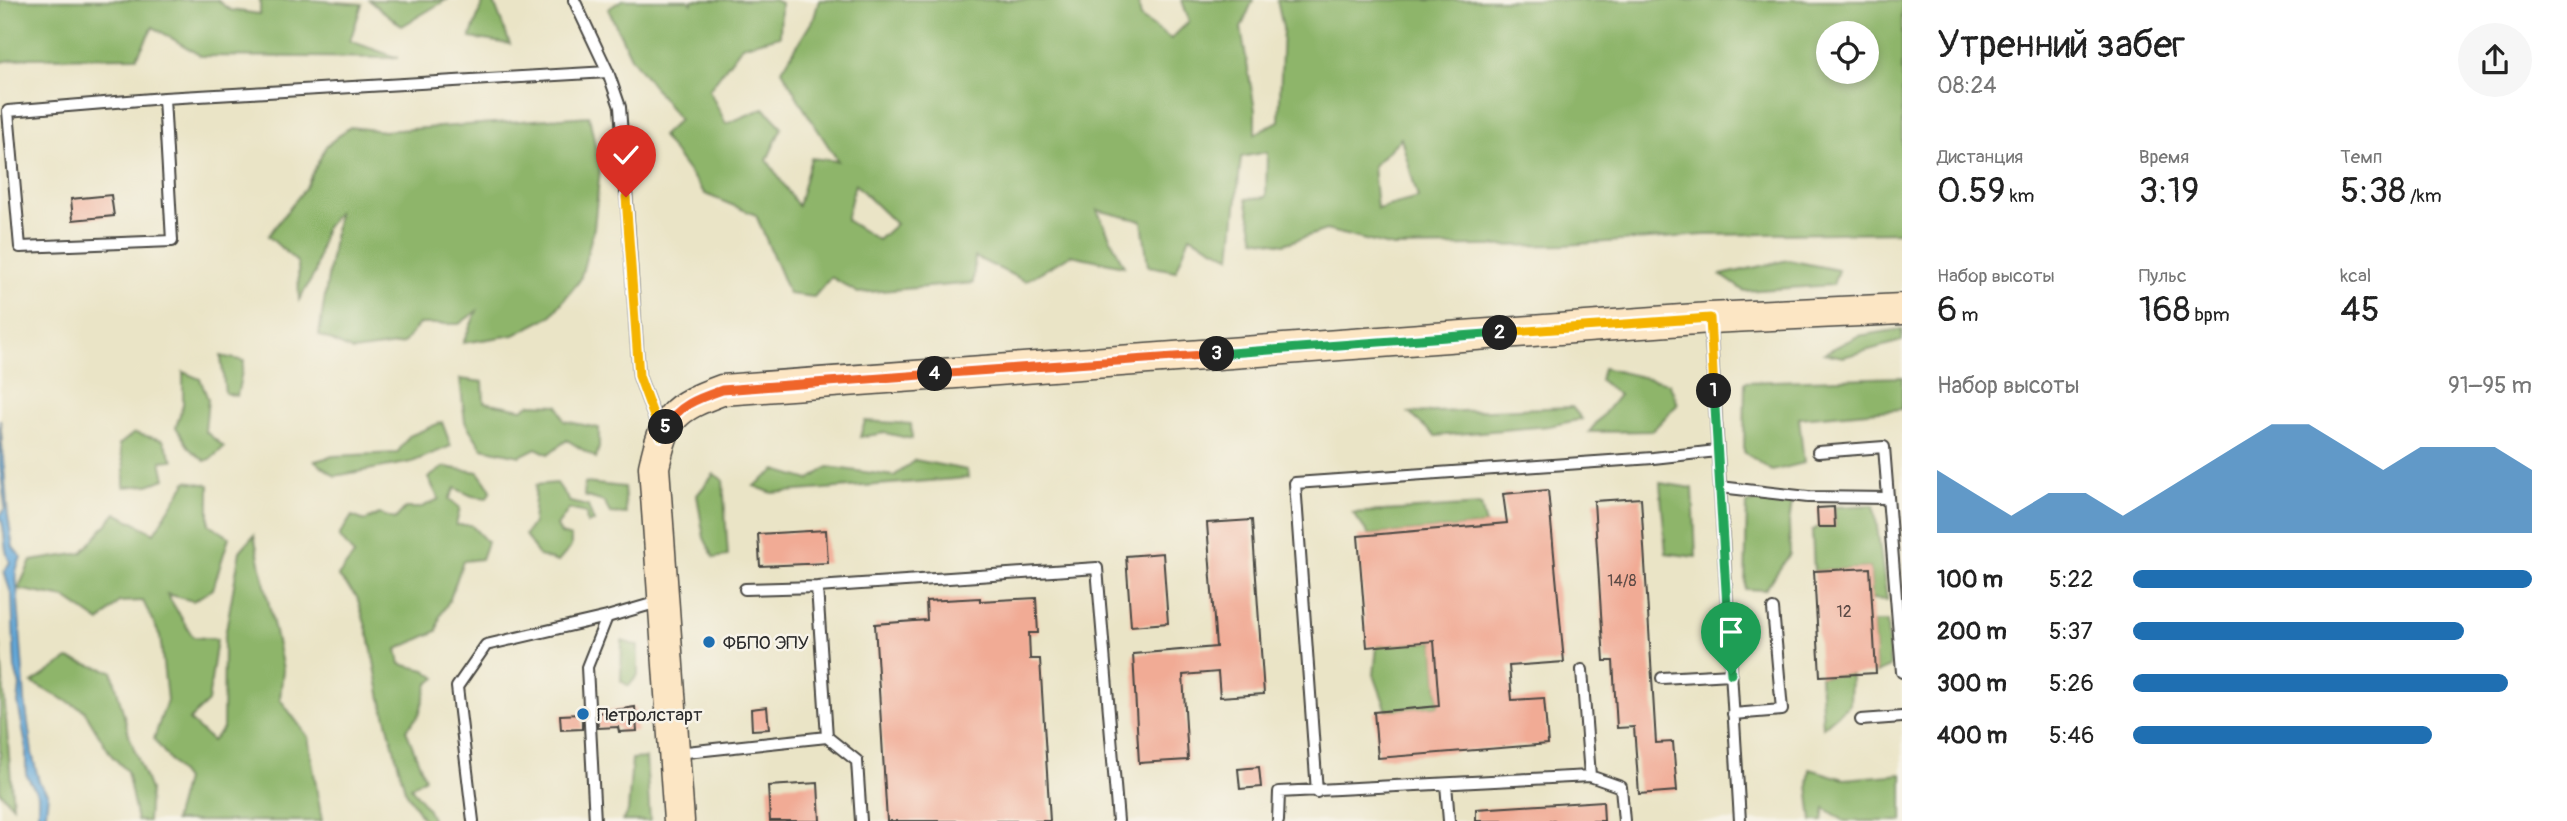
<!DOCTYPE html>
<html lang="ru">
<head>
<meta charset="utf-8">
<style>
  body { margin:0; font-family:Pangolin,sans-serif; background:#f6f6f6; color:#222; height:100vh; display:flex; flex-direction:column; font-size:26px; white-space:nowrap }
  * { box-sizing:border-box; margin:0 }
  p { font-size:23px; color:#767676 }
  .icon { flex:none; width:38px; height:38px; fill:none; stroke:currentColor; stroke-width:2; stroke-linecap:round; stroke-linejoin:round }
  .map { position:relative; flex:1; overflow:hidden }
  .side { display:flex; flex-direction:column; background:#fff; width:665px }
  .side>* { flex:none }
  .controls { position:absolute; left:1816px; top:21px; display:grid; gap:14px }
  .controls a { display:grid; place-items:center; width:63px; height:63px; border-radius:50%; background:#fff; box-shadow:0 4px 10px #0003; font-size:35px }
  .pin { position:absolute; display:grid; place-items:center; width:60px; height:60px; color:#fff; margin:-72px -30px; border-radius:50% 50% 50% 0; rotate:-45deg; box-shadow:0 0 7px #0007 }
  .pin .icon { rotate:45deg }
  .km { position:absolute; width:35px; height:35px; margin:-18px; border-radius:50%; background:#222; color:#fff; font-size:19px; line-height:35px; text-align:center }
  .round { display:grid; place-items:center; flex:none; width:74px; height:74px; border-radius:37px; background:#f6f6f6 }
  .overview { display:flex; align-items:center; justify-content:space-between; height:119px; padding:0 35px }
  h1 { font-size:38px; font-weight:600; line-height:52px }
  .metrics { display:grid; grid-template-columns:repeat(3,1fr); gap:10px; height:119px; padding:7px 35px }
  .metrics div { display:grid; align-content:center }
  .metrics b { font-size:35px; font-weight:600 }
  .metrics small { font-size:19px; font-weight:400 }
  .metrics p { font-size:19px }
  .chart { height:196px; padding:14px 35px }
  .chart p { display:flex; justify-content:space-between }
  .chart svg { width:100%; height:126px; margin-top:7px; fill:#1f6fb2; opacity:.7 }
  ul { padding:0 35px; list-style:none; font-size:23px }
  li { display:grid; grid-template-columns:112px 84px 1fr; align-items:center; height:52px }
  li i { height:18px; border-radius:9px; background:#1f6fb2 }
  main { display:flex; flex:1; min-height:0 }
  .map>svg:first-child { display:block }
</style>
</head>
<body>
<main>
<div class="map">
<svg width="1902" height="821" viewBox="0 0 1902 821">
  <rect width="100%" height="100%" fill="#f7f3e8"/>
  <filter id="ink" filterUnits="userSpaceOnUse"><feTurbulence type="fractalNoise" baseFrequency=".0143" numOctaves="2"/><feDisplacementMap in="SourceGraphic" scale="14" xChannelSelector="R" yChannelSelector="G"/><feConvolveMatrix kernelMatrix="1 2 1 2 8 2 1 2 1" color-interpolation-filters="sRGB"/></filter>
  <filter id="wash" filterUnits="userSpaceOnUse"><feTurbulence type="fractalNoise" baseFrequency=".00686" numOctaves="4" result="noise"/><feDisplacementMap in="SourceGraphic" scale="28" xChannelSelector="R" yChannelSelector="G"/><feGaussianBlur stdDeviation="1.57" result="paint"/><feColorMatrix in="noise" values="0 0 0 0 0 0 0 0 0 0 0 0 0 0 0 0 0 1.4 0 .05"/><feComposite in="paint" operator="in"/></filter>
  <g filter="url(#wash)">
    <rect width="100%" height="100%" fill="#eae4c6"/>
    <!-- forest -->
    <path fill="#8eb56b" stroke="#5c704b" stroke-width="2" fill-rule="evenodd" d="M0,0H217L230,10L260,14V0H310L362,4L350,41L398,58L201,56L153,27L137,57L24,58L0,62Z
      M369,0H446L402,26Z
      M484,0H493L510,44L470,38Z
      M622,0H687L692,3V0H774L781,3L780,36L742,46L709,90L726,124L764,108L782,127L767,160L798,206L811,158L838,161L803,107L782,70L814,18L819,0H1138L1141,18L1171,39L1189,21L1182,0H1253L1241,28L1255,110V134L1279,121L1283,28L1277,0H1902V232L1704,235L1565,245L1393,247L1326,230L1284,244L1255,239L1246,199L1266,197L1267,152L1241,157L1231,257L1190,236L1176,271L1148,266L1142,221L1097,210L1124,266L1071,255L1025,281L975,257L973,283L858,293L831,277L814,297L789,294L756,215L705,194L662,136L679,120L631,57L608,9ZM1867,33V72H1829V33ZM1401,138L1418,198L1377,209L1373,166ZM855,184L896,224L878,240L846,220Z
      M589,116L600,169L594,228L580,280L551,316L514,335L463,343L477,311L459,324H419L403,344L353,351L319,335L338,212L324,230L315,273L299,300L298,263L268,236L306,187L326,146L350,127L384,131Z
      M1788,260L1838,270L1833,285L1744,291L1721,275Z
      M1902,329V341L1843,357L1824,353L1858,336Z
      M221,356L244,361L237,396L225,393Z
      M1603,368L1669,383L1678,404L1652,431L1589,432L1619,395L1600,380Z
      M183,372L200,379L208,399L205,431L224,447L212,458L205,461L190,449L176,427L183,405Z
      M1902,377V409L1799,418L1804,463L1772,471L1744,452L1745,382Z
      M460,379L483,382L484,402L522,409L530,404L558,405L564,421L599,428V447L596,458L567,440L548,454L536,448L520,456L482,448L465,422Z
      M1572,407L1582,419L1549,426L1435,436L1409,413Z
      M865,421L911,424L912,439L885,433L860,437Z
      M442,422L451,446L412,462L335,476L315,461L333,456L397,453L409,436Z
      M134,433L163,440L173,460L161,461L165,479L148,485L124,487V466L119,445Z
      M915,460L967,470L968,478L772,493L754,486L776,470L809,480L828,467L894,476Z
      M444,467L478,472L491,490L487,498L472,496L455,488L449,499L460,508L456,525H471L487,542L481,559L463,561L450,599L440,616L437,631L397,649L400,664L425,670L436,678L428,684L419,715L406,730L425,778L411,787L427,808L433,821H424L405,790L381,699L370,640L357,597L338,576L354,555L339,536L352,516L365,521L379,514L395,519L405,508H420L439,499L428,478Z
      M714,474L723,480L728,556L714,558L704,538L697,495Z
      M187,481L209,485V524L229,537L213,589L193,601L167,594L193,637L217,639L208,702L189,720L212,741L223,729L224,641L240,551L254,535L283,669L280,699L308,737L322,821H174L185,780L154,739L167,700L160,636L143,601L119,602L100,622L65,598L18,589L31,561L82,553L116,513L154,533Z
      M557,483L570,502L588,506L594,522L587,523L586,513L569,509L557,526L561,534L571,537V547L558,562L539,556L525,535L533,523L536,485Z
      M585,483L624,487L626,514L610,513L604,502L584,496Z
      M1660,483L1693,488L1696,557L1666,553Z
      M1793,495L1789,523L1790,554L1765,590L1745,589L1747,503Z
      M1481,505L1486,525L1369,535L1353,513Z
      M1874,505L1887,600L1872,599L1870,568L1814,571L1812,531L1818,527L1835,526L1834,507Z
      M1873,622H1887L1890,667L1876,673Z
      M622,641L638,646V675L629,686L621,681Z
      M1434,641L1439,706L1387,711L1374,675L1377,646Z
      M0,643L13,806L0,792Z
      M68,659L112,671L130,738L150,790L148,821H137L127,771L111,755L84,710L32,683Z
      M1851,674L1850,704L1823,727L1820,676Z
      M646,758L650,821H622L628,812L632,759Z
      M1810,769L1844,779L1902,774V821H1844L1825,808L1823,821H1812L1808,785Z"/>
    <!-- water -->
    <path fill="#63a8d9" stroke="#476a82" stroke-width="2" d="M0,419L8,516L13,547L21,557L16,571L25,701L32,753L39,782L48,794L45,821H38V795L26,774V746L18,703L20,686L15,668L12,596L4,572L10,562C2,549 7,532 0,516L5,508L0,465Z"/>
    <g id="blocks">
      <!-- building -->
      <path fill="#f1ab95" d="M111,195L114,216L73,220L71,199Z
        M1548,490L1564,662L1509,666L1512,700L1544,698L1548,744L1378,758L1374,712L1439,706L1434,641L1367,647L1358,536L1507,523L1503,494Z
        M1641,498L1656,743L1673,742L1677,791L1639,794L1634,727L1617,728L1613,661H1604L1594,501Z
        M1834,507L1835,527H1818L1817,508Z
        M1252,520L1264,694L1220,697L1218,672L1183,675L1188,760L1139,763L1133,654L1216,647L1207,523Z
        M826,530L828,563L760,566L758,534Z
        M1163,553L1168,623L1131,626L1126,556Z
        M1870,568L1876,673L1820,676L1814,571Z
        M980,598V601L1036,598L1038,633H1029L1030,659H1040L1050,821H887L875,624L927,620L926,601Z
        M635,707L637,731L619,732L618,727L598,728L597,713Z
        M767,707L769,729L752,730L751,709Z
        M582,714V729L561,730L560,715Z
        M1259,767L1261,787L1240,789L1238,769Z
        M818,783L820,821H770L768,786Z
        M1603,801L1604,821H1476V809Z"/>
    </g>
  </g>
  <g filter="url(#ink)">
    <use href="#blocks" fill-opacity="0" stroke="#484742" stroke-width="2"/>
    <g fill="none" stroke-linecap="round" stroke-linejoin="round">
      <defs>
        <path id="lane" d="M574,0L608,72
          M164,98L172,241L20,247L8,111L164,98L608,72L620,107L639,376L659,430
          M1710,321L1740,821
          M1818,452L1884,447L1902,672
          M1720,487L1808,497L1888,498
          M817,587L827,737
          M745,589L817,587L1097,568L1118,821
          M1662,678L1731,674
          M1733,714L1782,710L1773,609
          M1861,720L1902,717
          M677,753L827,737L857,761L861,821
          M1590,776L1621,787L1624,821
          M1446,784L1449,821
          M1317,792L1295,483L1653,458L1717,451
          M473,821L457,687L486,645L607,617
          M595,821L587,667L607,617L662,601
          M1278,821L1279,792L1590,776L1582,670"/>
        <path id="secondary" d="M679,821L654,467C665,416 673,408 722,390L1710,318L1902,309"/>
      </defs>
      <!-- lane casing -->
      <use href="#lane" stroke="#484742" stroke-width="14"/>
      <!-- secondary casing -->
      <use href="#secondary" stroke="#484742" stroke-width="33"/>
      <!-- lane -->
      <use href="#lane" stroke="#fff" stroke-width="10"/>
      <!-- secondary -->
      <use href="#secondary" stroke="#fce6c4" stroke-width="30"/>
    </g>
  </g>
  <g fill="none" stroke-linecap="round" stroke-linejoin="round" filter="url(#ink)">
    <defs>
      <path id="split-1" d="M1714,391L1731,674"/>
      <path id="split-2" d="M1500,333L1710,318L1714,391"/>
      <path id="split-3" d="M1217,354L1500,333"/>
      <path id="split-4" d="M935,374L1217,354"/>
      <path id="split-5" d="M666,427C678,405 699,398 722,390L935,374"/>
      <path id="split-6" d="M626,197L639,376L661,436L666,427"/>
    </defs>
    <!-- split-1 casing -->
    <use href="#split-1" stroke="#fff" stroke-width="14"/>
    <!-- split-2 casing -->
    <use href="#split-2" stroke="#fff" stroke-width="14"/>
    <!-- split-3 casing -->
    <use href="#split-3" stroke="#fff" stroke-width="14"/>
    <!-- split-4 casing -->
    <use href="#split-4" stroke="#fff" stroke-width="14"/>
    <!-- split-5 casing -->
    <use href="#split-5" stroke="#fff" stroke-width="14"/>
    <!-- split-6 casing -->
    <use href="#split-6" stroke="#fff" stroke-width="14"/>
    <!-- split-1 -->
    <use href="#split-1" stroke="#22a559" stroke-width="9"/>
    <!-- split-2 -->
    <use href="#split-2" stroke="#f5b400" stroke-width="9"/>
    <!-- split-3 -->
    <use href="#split-3" stroke="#22a559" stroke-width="9"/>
    <!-- split-4 -->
    <use href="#split-4" stroke="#f0652b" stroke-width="9"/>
    <!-- split-5 -->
    <use href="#split-5" stroke="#f0652b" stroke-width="9"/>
    <!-- split-6 -->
    <use href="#split-6" stroke="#f5b400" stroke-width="9"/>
  </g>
  <!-- markers -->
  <g fill="#1f6fb2" stroke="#f7f3e8" stroke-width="2.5">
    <circle cx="709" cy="642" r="7"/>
    <circle cx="583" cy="714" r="7"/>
  </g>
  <g text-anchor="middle" stroke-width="5" stroke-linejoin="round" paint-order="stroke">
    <!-- number labels -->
    <g font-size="16" fill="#5c4b46">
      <text x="1622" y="586">14/8</text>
      <text x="1844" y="617">12</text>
    </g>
    <!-- poi labels -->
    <g font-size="19" fill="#2b2b2b" stroke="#f7f3e8" text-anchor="start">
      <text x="723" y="649">ФБПО ЭПУ</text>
      <text x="597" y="721">Петролстарт</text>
    </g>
  </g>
</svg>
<div class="controls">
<a><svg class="icon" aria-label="locate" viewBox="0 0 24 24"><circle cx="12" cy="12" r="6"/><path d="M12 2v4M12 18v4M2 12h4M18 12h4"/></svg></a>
</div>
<div class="pin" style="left:1731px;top:674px;background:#1e9e55"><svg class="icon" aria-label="arrive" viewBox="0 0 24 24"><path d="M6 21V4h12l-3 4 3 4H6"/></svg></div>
<div class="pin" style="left:626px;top:197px;background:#d93025"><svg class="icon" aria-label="check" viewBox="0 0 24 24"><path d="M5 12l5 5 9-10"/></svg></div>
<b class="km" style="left:1714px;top:391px">1</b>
<b class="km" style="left:1500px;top:333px">2</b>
<b class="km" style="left:1217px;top:354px">3</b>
<b class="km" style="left:935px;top:374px">4</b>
<b class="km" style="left:666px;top:427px">5</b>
</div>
<section class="side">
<div class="overview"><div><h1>Утренний забег</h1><p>08:24</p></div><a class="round"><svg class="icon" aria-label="share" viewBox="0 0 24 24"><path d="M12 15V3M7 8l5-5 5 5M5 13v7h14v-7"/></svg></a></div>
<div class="metrics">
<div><p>Дистанция</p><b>0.59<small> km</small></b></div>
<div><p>Время</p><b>3:19</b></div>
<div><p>Темп</p><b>5:38<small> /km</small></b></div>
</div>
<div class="metrics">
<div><p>Набор высоты</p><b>6<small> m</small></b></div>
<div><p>Пульс</p><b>168<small> bpm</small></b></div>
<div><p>kcal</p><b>45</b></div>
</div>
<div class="chart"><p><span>Набор высоты</span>91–95 m</p>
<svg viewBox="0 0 160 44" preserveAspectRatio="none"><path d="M0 44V22L10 30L20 38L30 30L40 30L50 38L60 30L70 22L80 14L90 6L100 6L110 14L120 22L130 14L140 14L150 14L160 22V44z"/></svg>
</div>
<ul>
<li><b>100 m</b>5:22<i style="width:100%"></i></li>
<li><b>200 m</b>5:37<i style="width:83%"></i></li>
<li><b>300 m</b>5:26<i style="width:94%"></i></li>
<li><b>400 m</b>5:46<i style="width:75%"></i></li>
</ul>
</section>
</main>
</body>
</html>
